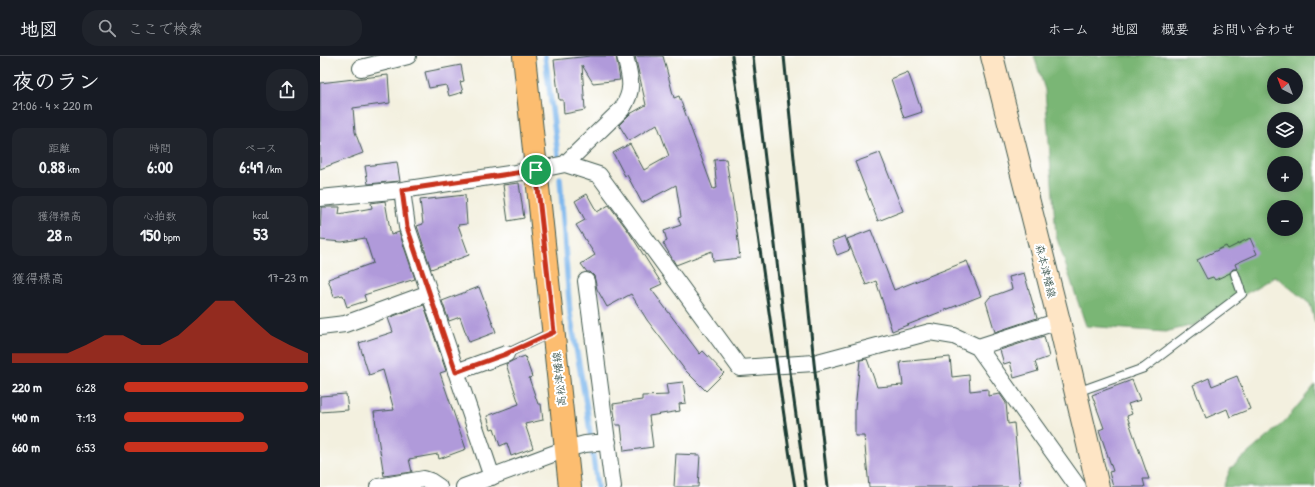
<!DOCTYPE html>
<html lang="ja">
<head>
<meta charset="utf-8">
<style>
  body { margin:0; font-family:"Patrick Hand","Klee One",sans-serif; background:#20242c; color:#f1f3f6; height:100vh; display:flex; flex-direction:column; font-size:15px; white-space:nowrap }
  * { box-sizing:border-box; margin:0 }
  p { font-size:13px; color:#9ea1a6 }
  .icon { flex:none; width:22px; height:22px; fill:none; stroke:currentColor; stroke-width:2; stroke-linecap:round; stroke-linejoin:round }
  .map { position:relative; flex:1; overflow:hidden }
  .panel { display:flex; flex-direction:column; background:#171b24; width:320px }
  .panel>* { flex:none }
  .needle { width:26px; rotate:318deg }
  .fabs { position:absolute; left:947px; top:12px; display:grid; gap:8px }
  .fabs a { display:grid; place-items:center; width:36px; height:36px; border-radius:50%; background:#171b24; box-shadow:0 2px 10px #0003; font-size:20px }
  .pin { position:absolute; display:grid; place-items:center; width:34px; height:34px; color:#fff; margin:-17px; border:2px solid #fff; border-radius:50%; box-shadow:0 1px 4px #0007 }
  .round { display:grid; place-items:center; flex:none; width:42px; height:42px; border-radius:16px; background:#20242c }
  .headline { display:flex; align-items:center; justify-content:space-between; height:68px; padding:0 12px }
  h1 { font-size:22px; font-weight:700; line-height:30px }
  .figures { display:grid; grid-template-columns:repeat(3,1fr); gap:6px; height:68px; padding:4px 12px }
  .figures div { display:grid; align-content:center; border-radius:10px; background:#20242c; text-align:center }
  .figures b { font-size:17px; font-weight:700 }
  .figures small { font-size:11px; font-weight:400 }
  .figures p { font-size:11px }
  .chart { height:112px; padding:8px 12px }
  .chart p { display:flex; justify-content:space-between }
  .chart svg { width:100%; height:72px; margin-top:4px; fill:#c8321e; opacity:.7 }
  ul { padding:0 12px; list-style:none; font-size:13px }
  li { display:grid; grid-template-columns:64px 48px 1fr; align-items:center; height:30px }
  li i { height:10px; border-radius:5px; background:#c8321e }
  header { display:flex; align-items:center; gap:24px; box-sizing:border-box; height:56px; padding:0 20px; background:#171b24; border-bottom:1px solid #363941 }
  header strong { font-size:19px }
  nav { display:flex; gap:22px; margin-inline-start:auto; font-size:14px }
  .search { width:280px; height:36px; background:#20242c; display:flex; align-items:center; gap:10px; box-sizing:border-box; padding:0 14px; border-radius:16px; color:#9ea1a6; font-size:15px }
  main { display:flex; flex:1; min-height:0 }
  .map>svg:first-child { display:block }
</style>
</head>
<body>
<header>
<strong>地図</strong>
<div class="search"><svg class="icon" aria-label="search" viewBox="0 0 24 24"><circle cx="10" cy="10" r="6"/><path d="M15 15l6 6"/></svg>ここで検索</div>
<nav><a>ホーム</a><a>地図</a><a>概要</a><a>お問い合わせ</a></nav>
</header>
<main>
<section class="panel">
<div class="headline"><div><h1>夜のラン</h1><p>21:06 · 4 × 220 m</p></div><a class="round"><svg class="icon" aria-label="share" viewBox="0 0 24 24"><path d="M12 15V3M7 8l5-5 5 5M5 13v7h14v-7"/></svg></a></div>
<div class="figures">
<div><p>距離</p><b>0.88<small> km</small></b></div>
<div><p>時間</p><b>6:00</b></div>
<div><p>ペース</p><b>6:49<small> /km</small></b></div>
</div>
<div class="figures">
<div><p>獲得標高</p><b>28<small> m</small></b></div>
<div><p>心拍数</p><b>150<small> bpm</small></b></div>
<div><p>kcal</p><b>53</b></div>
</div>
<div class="chart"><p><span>獲得標高</span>17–23 m</p>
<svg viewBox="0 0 160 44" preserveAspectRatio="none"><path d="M0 44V38L10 38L20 38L30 38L40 33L50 27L60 27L70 33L80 33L90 27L100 17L110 6L120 6L130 17L140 27L150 33L160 38V44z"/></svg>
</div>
<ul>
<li><b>220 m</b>6:28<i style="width:100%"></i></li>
<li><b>440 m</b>7:13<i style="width:65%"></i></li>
<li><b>660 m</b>6:53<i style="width:78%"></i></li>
</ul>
</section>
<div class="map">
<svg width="995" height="431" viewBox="0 0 995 431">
  <rect width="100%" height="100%" fill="#fff"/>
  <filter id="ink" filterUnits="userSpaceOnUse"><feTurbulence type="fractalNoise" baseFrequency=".025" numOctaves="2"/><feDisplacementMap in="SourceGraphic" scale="8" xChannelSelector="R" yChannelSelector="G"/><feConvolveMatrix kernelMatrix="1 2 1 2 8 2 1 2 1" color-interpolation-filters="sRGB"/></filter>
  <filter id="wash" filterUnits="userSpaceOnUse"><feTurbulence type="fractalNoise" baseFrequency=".012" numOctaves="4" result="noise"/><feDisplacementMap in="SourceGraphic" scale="16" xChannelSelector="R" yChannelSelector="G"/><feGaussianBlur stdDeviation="0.9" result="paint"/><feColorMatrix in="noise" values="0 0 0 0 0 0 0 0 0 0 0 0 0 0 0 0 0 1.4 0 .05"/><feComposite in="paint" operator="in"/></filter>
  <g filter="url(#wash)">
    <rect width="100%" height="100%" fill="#f3f0df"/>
    <!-- forest -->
    <path fill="#7ab675" stroke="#4c7a54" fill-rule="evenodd" d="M714,0H995V266L990,248L955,220L874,269L845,276L766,270L736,180L725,34ZM954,19H976V41H954ZM954,63H976V85H954ZM954,107H976V129H954ZM954,151H976V173H954Z
      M995,329V431H903L911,412L965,365Z"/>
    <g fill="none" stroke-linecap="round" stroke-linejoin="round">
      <!-- stream -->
      <path stroke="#7bb6ec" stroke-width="5.5" d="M225,0L238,99
        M240,122L250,258L267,353L277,431"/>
    </g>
    <g id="blocks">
      <!-- building -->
      <path fill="#b09ada" d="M270,0H296L300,24L273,27L262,9L265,54L244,58L243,44H239L234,4Z
        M315,0H343L354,42L359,40L393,133L397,132L394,104L406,103L414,152L420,202L393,205L392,195L356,209L343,187L347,185L344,175L361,169L358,162L361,161L356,129L322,147L307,119L305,120L293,97L310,88L324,114L349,100L337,68L309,85L299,69L310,58L326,49Z
        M141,9L144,25L140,26L143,36L129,40L126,29L109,32L105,16Z
        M588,16L602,56L584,62L571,23Z
        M68,19L70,47L33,52L35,76L43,97L0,113V27Z
        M560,97L583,155L558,165L535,106Z
        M77,106L80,125L48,128L45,110Z
        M199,127L204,162L188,165L183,129Z
        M267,138L277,156L289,149L309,176L342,228L331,233L380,298L383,295L404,317L386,335L365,314L327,264L311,238L287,251L277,233L274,220L270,216H267L261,208L275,199L256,169L265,164L255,145Z
        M145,139L147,168L138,169L149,199L111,213L97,170L103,168L100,144Z
        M65,145L71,179L79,176L95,223L44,239L46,245L27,251L23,239L14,241L8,223L53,207L45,182L22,186L0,184L1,151H20L19,158L52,152L51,147Z
        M551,174L574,234L647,205L661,240L572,275L556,225L546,229L527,183Z
        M525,180L530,194L517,199L512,185Z
        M930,182L937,198L915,208L917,213H913L910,217L895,224L893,221L887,223L877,204L906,190L908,193Z
        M704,217L717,262L675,276L666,246L670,241L692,233L689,221Z
        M159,231L176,276L149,286L140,261L129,265L122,245Z
        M104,249L126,315L120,317L146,393L119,403L118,398L89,403L92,416L64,420L54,356L74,354L63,314L49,319L39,287L73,276L68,262Z
        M724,280L729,301L715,306L718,315L694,322L690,306L684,308L680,294Z
        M205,300L212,321L209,322L218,348H221L223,364L205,368L213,392L191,400L187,387L180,390L174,372L171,373L167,360L199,348L186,308L194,304Z
        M630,301L632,321L649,319L650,335L668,333V340L680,338L686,347L688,368L694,367L700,431H549L544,380H535V353L540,304L547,303L557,331L583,329L580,306Z
        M917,320L930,353L910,361L907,353L886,362L873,329L889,322L892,330Z
        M812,324L820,344L808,348L812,358L807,360L829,423H823L825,431H793L789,416L793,415L779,374L784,372L772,339Z
        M363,326L366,347L359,348L360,355L329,360L333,391L304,395L301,369H296L293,348L322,344V340L348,339L346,328Z
        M26,338L28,354L0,356V340Z
        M356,398L380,399L378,431H354Z"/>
    </g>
  </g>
  <g filter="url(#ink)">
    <use href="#blocks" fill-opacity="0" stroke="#3f584e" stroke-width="1"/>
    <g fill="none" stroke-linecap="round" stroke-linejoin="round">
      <defs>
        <path id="lane" d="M186,298L232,276
          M757,336L824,312L922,238L915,218"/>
        <path id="street" d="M41,12L88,0
          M245,108L302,53C315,33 310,21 305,0
          M82,134L87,171L172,421
          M0,142L82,134L216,114L245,108L279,119L420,312L494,307L610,276L634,280L658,291L758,431
          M266,225L293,431
          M0,271L25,268L109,237
          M658,291L739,265
          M136,316L186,298
          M58,431L104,423L110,425L119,431
          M144,431L246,393L265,388L288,386"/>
        <path id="secondary" d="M672,0L739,265L778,431"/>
        <path id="primary" d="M204,0L250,431"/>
      </defs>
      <!-- lane casing -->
      <use href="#lane" stroke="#3f584e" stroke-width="10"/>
      <!-- street casing -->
      <use href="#street" stroke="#3f584e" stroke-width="18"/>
      <!-- secondary casing -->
      <use href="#secondary" stroke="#3f584e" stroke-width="24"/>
      <!-- primary casing -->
      <use href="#primary" stroke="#3f584e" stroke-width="24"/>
      <!-- lane -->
      <use href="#lane" stroke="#fff" stroke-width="8"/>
      <!-- street -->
      <use href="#street" stroke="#fff" stroke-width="16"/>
      <!-- secondary -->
      <use href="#secondary" stroke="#fee5c5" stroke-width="22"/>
      <!-- primary -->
      <use href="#primary" stroke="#fcbd6f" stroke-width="22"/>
      <!-- rail -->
      <path stroke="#1f3d34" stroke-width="3" d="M412,0L470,401L475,431
        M433,0L469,309L486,431
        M464,0L494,307L508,431"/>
    </g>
  </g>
  <g fill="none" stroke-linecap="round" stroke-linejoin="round" filter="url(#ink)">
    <defs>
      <path id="route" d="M216,114L234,276L186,298L136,316L87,171L82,134Z"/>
    </defs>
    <!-- route casing -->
    <use href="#route" stroke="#fff" stroke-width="8"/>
    <!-- route -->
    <use href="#route" stroke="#c8321e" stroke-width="5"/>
  </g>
  <g text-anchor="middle" stroke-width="4" stroke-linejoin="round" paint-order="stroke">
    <!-- street labels -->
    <g font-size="11" fill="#1f3d34" stroke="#fff">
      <text transform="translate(726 215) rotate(76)" y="4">森本津幡線</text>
      <text transform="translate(239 323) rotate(-96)" y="4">高松津幡線</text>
    </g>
  </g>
</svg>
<div class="fabs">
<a><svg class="needle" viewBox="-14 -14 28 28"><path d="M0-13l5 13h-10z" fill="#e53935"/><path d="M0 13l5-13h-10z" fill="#9ea1a6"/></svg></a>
<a><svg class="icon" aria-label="layers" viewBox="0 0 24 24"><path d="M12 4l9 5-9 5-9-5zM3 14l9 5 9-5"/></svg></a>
<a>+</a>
<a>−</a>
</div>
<div class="pin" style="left:216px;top:114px;background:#1e9e55"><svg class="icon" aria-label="arrive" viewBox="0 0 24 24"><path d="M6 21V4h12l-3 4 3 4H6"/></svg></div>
</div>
</main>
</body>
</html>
